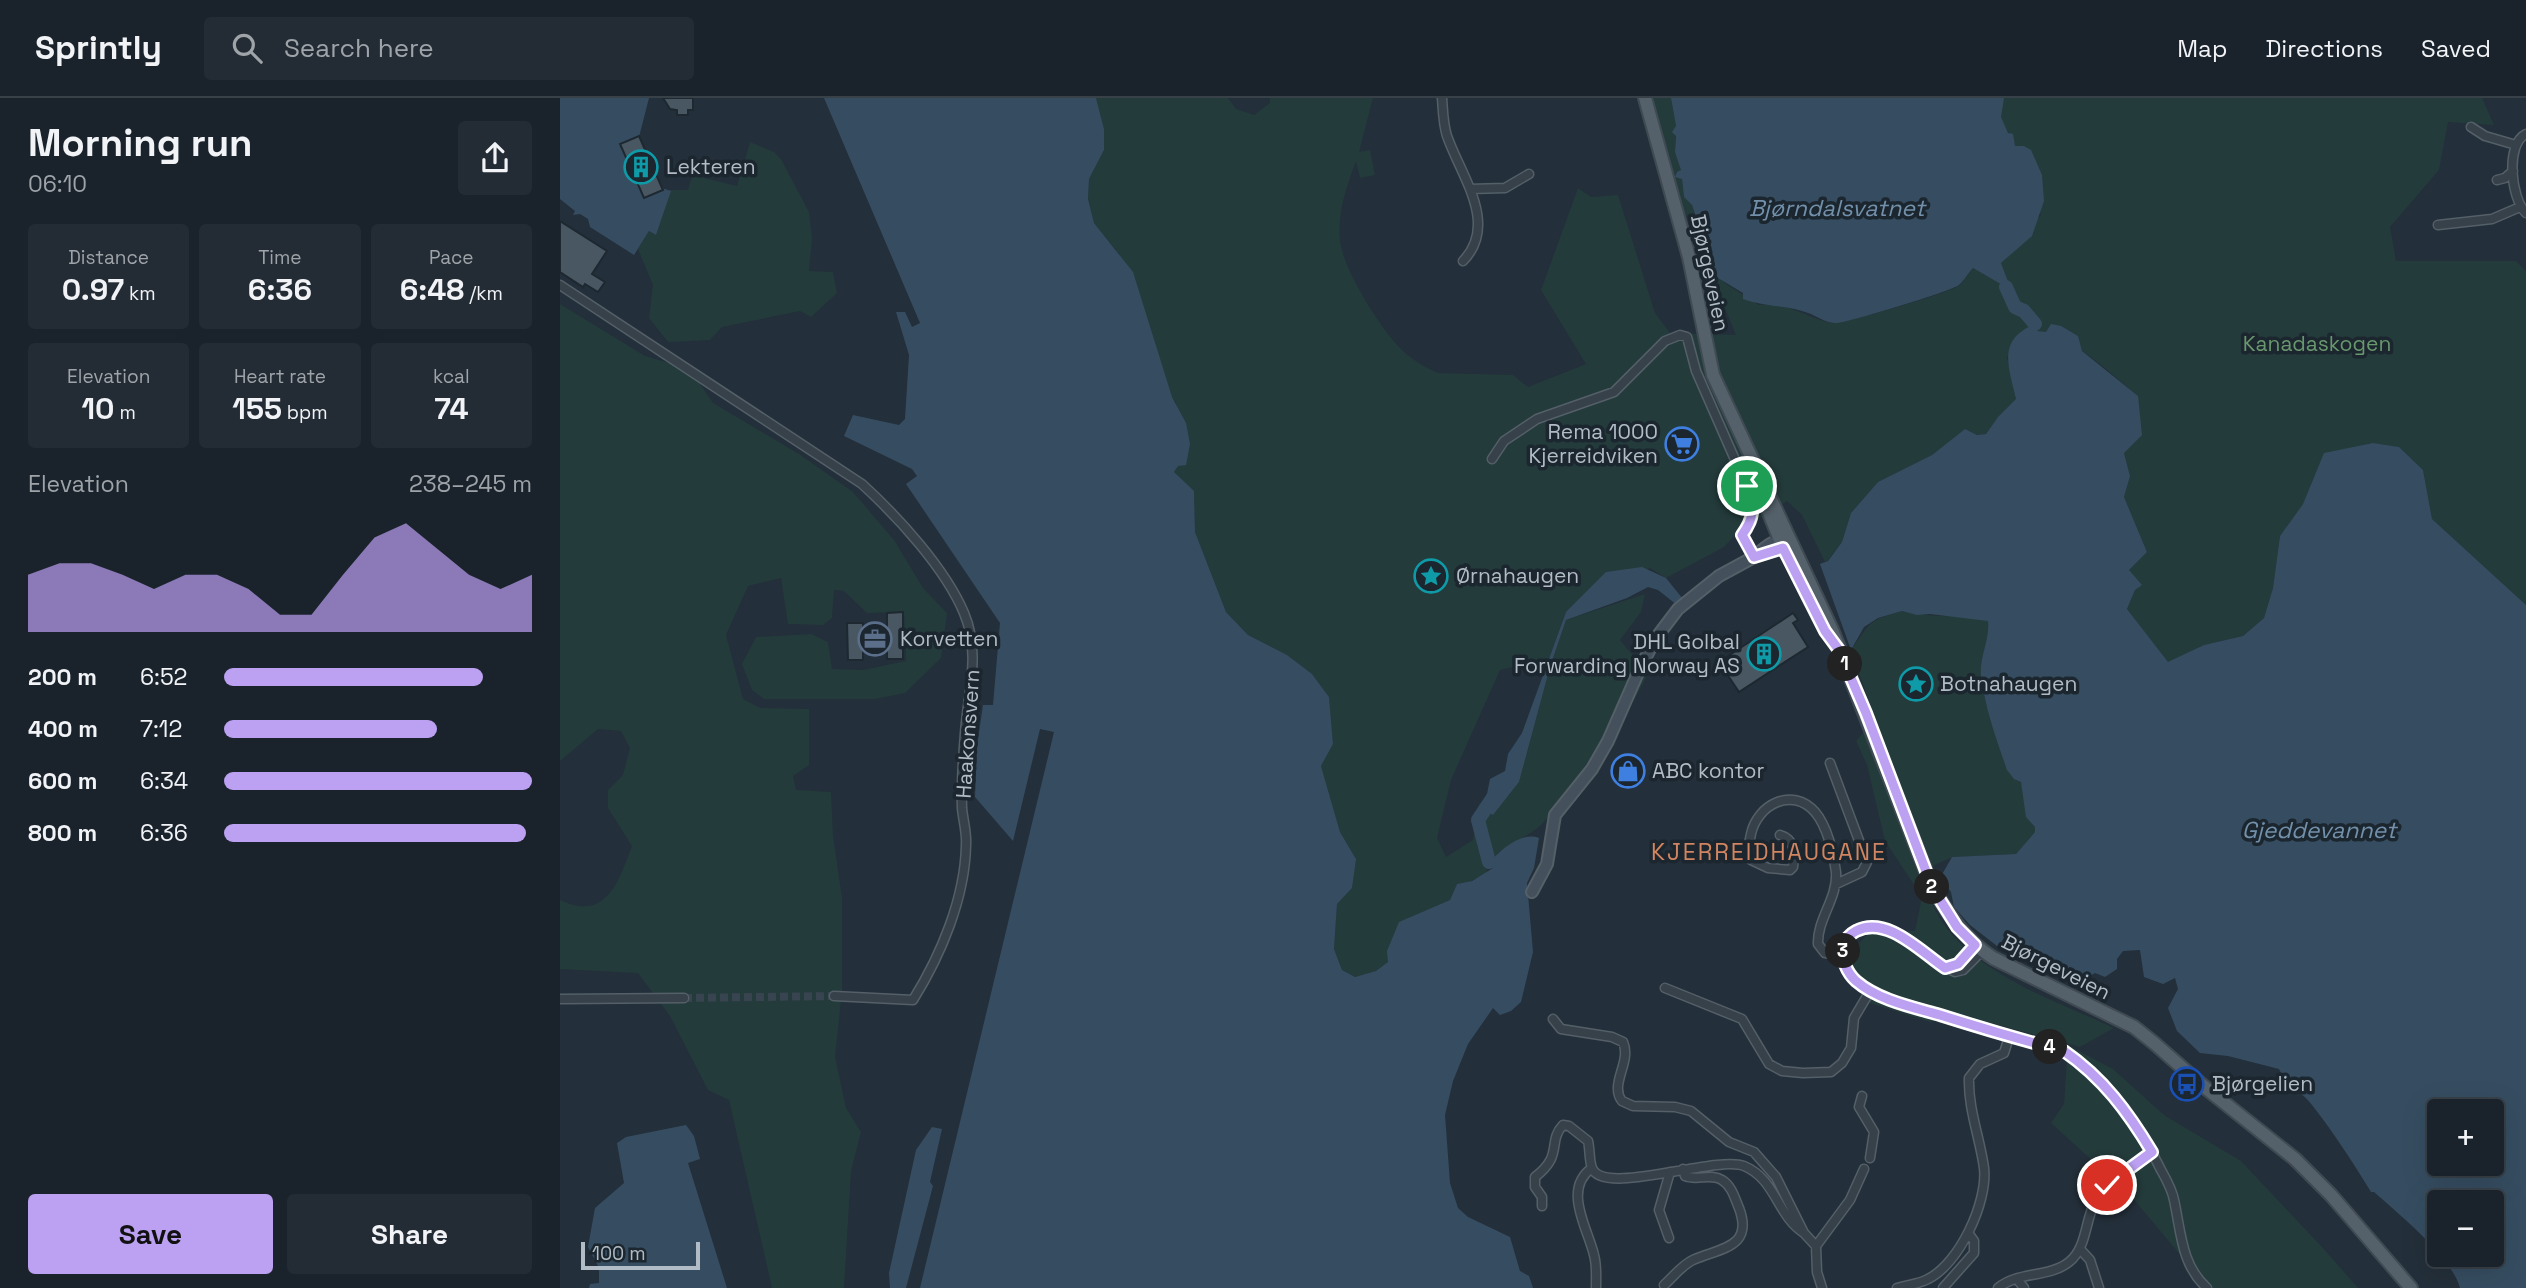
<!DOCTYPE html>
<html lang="en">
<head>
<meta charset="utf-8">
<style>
  body { margin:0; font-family:"Space Grotesk",sans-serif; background:#232b34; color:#f1f3f6; height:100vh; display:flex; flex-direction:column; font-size:26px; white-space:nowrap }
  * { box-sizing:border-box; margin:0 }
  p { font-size:23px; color:#9fa4a9 }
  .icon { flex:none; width:38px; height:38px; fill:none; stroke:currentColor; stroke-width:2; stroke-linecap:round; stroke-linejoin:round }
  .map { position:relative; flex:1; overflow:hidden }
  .details { display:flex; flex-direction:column; background:#1a232c; width:560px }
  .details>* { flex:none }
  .buttons { position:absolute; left:1867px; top:1001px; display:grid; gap:14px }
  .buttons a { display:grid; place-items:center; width:77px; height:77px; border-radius:7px; background:#1a232c; box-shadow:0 7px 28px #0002,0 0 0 2px #384048; font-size:35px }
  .scale { position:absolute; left:21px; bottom:18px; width:119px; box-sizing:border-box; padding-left:7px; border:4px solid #b1bcc6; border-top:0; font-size:19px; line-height:24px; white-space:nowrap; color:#b1bcc6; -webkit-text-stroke:5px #1b262f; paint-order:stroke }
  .pin { position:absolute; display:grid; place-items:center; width:60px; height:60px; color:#fff; margin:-30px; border:4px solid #fff; border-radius:50%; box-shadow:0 2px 7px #0007 }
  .km { position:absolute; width:35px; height:35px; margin:-18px; border-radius:50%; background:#222; color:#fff; font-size:19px; line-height:35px; text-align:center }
  .round { display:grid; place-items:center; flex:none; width:74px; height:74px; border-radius:7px; background:#232b34 }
  .head { display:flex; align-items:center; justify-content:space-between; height:119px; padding:0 28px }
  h1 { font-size:38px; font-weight:800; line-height:52px }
  .stats { display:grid; grid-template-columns:repeat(3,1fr); gap:10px; height:119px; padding:7px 28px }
  .stats div { display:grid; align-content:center; border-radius:7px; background:#232b34; text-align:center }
  .stats b { font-size:30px; font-weight:800 }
  .stats small { font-size:19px; font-weight:400 }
  .stats p { font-size:19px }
  .chart { height:196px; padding:14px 28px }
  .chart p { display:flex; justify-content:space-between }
  .chart svg { width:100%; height:126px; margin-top:7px; fill:#bca0f2; opacity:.7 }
  .action { display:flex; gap:14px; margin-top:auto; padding:14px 28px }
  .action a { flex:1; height:80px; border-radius:7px; background:#bca0f2; color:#111; font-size:28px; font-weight:800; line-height:80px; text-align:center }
  .action a+a { background:#232b34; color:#f1f3f6 }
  ul { padding:0 28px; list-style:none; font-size:23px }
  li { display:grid; grid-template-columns:112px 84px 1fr; align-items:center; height:52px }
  li i { height:18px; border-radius:9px; background:#bca0f2 }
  header { display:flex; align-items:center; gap:42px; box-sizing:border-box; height:98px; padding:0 35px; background:#1a232c; border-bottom:2px solid #384048 }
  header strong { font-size:33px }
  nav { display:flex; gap:38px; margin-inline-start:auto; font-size:24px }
  .search { width:490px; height:63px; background:#232b34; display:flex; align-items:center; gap:18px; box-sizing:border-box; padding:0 24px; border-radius:7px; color:#9fa4a9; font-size:26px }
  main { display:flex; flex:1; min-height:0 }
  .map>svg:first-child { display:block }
</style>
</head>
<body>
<header>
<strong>Sprintly</strong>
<div class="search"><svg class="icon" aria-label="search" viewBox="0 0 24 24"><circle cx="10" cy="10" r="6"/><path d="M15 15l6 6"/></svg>Search here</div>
<nav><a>Map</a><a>Directions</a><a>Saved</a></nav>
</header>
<main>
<section class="details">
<div class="head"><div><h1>Morning run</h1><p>06:10</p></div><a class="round"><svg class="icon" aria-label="share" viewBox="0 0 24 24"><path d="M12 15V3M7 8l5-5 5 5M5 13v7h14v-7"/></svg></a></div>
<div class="stats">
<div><p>Distance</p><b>0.97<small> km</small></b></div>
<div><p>Time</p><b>6:36</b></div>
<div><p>Pace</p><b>6:48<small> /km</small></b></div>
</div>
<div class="stats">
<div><p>Elevation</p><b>10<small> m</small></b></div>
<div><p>Heart rate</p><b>155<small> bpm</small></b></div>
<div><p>kcal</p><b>74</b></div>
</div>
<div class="chart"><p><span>Elevation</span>238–245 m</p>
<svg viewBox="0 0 160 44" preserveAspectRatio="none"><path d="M0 44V24L10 20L20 20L30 24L40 29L50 24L60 24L70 29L80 38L90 38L100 24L110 11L120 6L130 15L140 24L150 29L160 24V44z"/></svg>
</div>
<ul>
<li><b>200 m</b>6:52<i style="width:84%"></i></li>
<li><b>400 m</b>7:12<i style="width:69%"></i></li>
<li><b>600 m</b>6:34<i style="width:100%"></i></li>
<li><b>800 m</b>6:36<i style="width:98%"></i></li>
</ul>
<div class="action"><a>Save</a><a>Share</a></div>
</section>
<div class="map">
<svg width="1966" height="1190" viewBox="0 0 1966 1190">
  <rect width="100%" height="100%" fill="#232f3a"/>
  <!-- green -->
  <path fill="#243b3b" d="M536,0H668L676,11L694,17L710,5V0H813L799,54L810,52L815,77L800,80L796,63C787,88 775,120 781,148C786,176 824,236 845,255C855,263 866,270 878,275L953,277L968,289L1026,266L981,192L1018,90L1031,99L1058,97L1095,215L1110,235L1176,237L1116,93L1091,0H1111L1116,28L1115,54L1120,66L1124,99L1132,107L1134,115L1143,127L1150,161L1158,179L1166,186L1199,207C1224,203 1247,219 1271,225C1280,227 1390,195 1400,187C1404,183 1408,175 1413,170L1444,187L1447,181L1441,165L1473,136L1475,123L1481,117L1455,48L1438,16L1441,0H1922L1934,27L1888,24L1879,72L1830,129L1836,163H1956L1966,173V507L1872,421L1863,372L1839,349L1813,345L1764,356L1743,406L1720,438L1713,490L1704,520L1683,538L1644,547L1608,565L1567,511L1575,492L1569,472L1587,454L1564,399L1570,378L1564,355L1578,298C1552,277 1510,235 1476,233L1475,227L1447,259L1456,301L1438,319L1426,336L1417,337L1405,331L1372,357L1318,384L1291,415L1282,444L1267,463L1265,464L1242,417L1227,403L1178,434L1164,449L1106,480L1090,470L1006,514L984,574L979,563L940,572L891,682L877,740L886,759L913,742L919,706L927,701L924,711L933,717L959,684L990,569L1006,522L1085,496L1081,514L1060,542L1088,576C1059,632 1026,682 981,727C962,745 933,747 926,775L909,784L897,786L890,802L849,820L828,864L816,873L795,879L782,872L774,851L777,806L792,790L795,759L780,734L761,668L773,646L769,599L752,576L727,557L688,537L666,514L635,434L634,394L614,374L618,367H626L616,305L612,299L560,157L534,125L528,101L529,81L544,52V31Z
    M190,44L214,54L221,61L249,114L252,140L249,173L273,174L277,195L251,219L240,213L162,229L150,242L108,244L89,220L93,187L78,151L89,133L96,137L110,93L108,92H128L132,77L177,88Z
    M0,206L85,258L130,271L153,305L239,356L293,394L334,442L363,490L387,515L381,560L345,595L315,601H204L192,592L182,566L196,539L251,536L268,544L272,571L303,572L346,563L344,514L307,515L284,493L274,492L272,520L263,527L228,526L221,480L188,488L166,537L183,601L200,610L249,611V667L233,678L236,692L271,694L273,738L282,800V893L275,959L286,1010L301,1034L291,1073L284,1190H212L169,1002L148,992L110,918L78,875L0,871V802C47,824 58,784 72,748L48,710V692L63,677L70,650L61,633L38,631L0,663Z
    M1342,513C1369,521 1400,515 1428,523C1430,541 1420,558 1421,576C1423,617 1445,648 1461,685C1470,703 1460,713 1475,729V734L1456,756L1393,759L1363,772C1374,864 1482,896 1554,930L1520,949L1398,916L1370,924L1310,905L1309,888L1281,867L1308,835L1355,833L1362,799L1325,743L1307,667L1296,643L1315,621L1291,552C1312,524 1305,524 1342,513Z
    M1473,945L1511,949L1553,971L1604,1017L1681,1063L1762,1149L1798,1190H1648L1570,1097L1491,1025L1504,1006L1507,959L1463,947Z"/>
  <!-- water -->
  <path fill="#364d61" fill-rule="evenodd" d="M0,0H89L79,39L102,90L111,93L96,137L89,133L74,157L30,129L28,121L20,116L13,117L15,113L0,101Z
    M264,0H536L544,31V52L529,81L528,101L534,125L573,174L612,299L626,325L630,346L626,367L618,368L614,374L634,393L635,434L666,514L688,537L727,557L752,576L769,599L773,646L761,668L780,734L796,761L792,790L777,806L774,851L782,872L795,879L816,873L828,864L827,853L839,824L890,802L897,786L912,783L933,770L929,764C941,752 961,733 979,740L974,770L967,785L973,854L961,904L951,913L940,917L933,910L908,946L893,983L885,1017L890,1085L898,1110L908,1119L950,1139L960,1173L969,1178L973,1190H360L494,634L480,631L453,743L415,699L417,648L423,607H433L440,525L346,386L357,378L352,371L284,338L293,317L339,327L345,321L349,257L336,214H345L352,229L360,225Z
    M1444,0L1441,19L1448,35L1453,36L1455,48H1464L1471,52L1482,77L1484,103L1472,138L1441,165L1449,186L1446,189L1413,170C1408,175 1404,183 1399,187C1392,193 1283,226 1276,225C1267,225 1259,220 1251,216C1229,207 1204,209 1183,201V195L1153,177L1155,172L1144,139L1140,136L1143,127L1137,122L1132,107L1124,99L1122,81L1115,79L1117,74L1121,72L1115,54L1116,38L1112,34L1116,28L1111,0Z
    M1475,226L1477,233L1486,234L1491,226L1501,228L1518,238L1522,253L1578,298L1582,337L1564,355L1570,378L1564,399L1587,454L1569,472L1582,487L1575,492L1567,511L1608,564L1644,547L1683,538L1704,520L1713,490L1720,438L1743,406L1764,355L1813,345L1839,349L1863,372L1872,421L1966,507V1190H1900C1893,1161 1838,1115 1814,1094H1811C1792,1063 1774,1035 1752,1007C1740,991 1731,995 1719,971L1668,958L1640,955L1617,933L1608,910L1618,891L1615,880L1603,886L1584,879L1580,852L1563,853L1557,861V871L1545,879L1535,875L1521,884L1446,855L1410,827L1394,809L1391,794L1380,780L1392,759L1456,756L1475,734V729L1466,719L1461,684L1454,681L1447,672C1436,640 1425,610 1421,578C1419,559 1430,542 1428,523L1370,516L1357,517L1342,513L1318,520L1304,529L1291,552L1260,466L1268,463L1282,444L1291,415L1318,384L1372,357L1405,331L1417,337L1426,336L1438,319L1456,301C1449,269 1436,242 1475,226ZM1880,1013H1932V1066H1880ZM1880,1104H1932V1157H1880Z
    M1082,469L1106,480L1123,501L1117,507L1098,492L1088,489L1067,500L1006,522L990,569L959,684L933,717L924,711L930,681L945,673L948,656L962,635L1006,514L1046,474Z
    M126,1027L134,1038L140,1061L128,1065L167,1190H29L30,1186L39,1185V1170L28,1149L35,1110L64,1085L57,1045L66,1039Z
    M372,1029L382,1031L370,1084L373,1088L346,1190H330L329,1175L356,1052Z"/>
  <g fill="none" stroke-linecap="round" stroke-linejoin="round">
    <!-- river -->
    <path stroke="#364d61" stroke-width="14" d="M1446,189L1455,209L1464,213L1475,226
      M929,764L918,722L934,698"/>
  </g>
  <!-- building -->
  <path fill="#495763" stroke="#1d2831" stroke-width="2" d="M103,0H133V12H128V17H117V12L110,11Z
    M79,38L103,92L84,100L60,46Z
    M0,123L47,153L32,176L45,184L38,194L25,186L23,189L0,174Z
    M343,514V561H327V552L303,553V562H288L287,525H303V530H327V515Z
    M1233,515L1238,522L1233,525L1248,549L1179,594L1159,564Z"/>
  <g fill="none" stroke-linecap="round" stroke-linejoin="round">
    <!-- street-tunnel -->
    <path stroke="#38444f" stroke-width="8" stroke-dasharray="8 4" stroke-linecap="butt" d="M124,900L274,898"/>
    <defs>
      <path id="street" d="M882,0C883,12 883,26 887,38C901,78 939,126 903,163
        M1911,29L1925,38L1956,47
        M1966,36C1945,46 1951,101 1966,115
        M1937,82L1945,80L1953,73
        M910,91L945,90L969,76
        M1878,127L1932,121L1960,109
        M0,187L302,386C338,419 385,470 404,515C421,555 408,594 405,635C403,660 401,685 402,710C403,722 407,735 406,747C405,800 381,857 353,902L274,898
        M932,361L944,343L977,321L1054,294L1105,243L1120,237L1127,239L1136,273L1187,389L1193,416L1192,423L1182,437L1194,459
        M1270,665L1307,764L1302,774L1276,786
        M1220,737C1235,741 1235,756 1233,769L1230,772L1208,770L1191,762C1187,753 1189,746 1191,736C1197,707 1232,688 1255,714C1267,728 1274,756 1276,774C1278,800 1257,821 1258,846L1265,855L1283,857
        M1422,853L1403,872L1395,874C1369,863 1349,837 1322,830C1275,819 1272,870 1309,892C1330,904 1357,910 1380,917C1421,930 1462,942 1504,953C1548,983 1578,1024 1601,1072C1606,1081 1612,1091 1614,1102C1621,1133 1621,1167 1647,1190
        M1385,870L1398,866L1415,847
        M1105,890L1182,921L1209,966L1222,973L1243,975L1271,974L1282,965L1291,950L1294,920L1310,893
        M0,901L124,900
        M993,921L1001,931L1052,939L1063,944C1072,964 1049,986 1062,1003L1073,1008L1115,1009L1131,1013L1169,1044L1194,1054L1216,1079L1244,1135L1256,1148L1257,1174L1262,1190
        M1302,998L1299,1009L1314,1034L1310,1060
        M1032,1070C1002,1091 1028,1131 1034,1157C1037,1167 1036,1179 1036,1190
        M982,1108V1099L975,1089V1079C1004,1057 987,1044 1003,1027L1009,1028L1028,1043C1030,1051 1029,1062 1032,1070C1043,1099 1156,1057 1184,1068C1216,1081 1217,1118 1244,1135
        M1109,1140L1099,1112L1110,1074
        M1256,1148L1290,1102L1304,1071
        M1520,1151L1530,1162L1539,1190
        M1457,1181L1464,1190
        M1104,1187C1113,1179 1122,1167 1133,1162C1160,1150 1194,1150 1179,1110C1175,1101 1172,1088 1162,1082C1151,1075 1136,1083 1125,1078L1123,1071
        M1337,1190C1347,1187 1359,1186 1368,1181C1399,1166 1428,1104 1424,1070C1420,1040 1408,1011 1409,980L1420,966L1444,955L1449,939
        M1383,1190L1414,1155V1143L1409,1136
        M1438,1190C1458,1173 1489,1180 1509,1164C1527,1150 1525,1122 1535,1104C1547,1081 1572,1068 1592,1054"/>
      <path id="secondary" d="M1196,457C1206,449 1213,441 1227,442
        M972,794L987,766L995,717L1032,671L1048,643L1081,568L1096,540L1118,511L1159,478L1194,459L1223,450L1227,445"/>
      <path id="primary" d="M1085,0L1129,159L1153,277L1272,532L1372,789C1389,817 1405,842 1433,860L1574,929L1594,945L1642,987L1735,1061L1771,1097L1851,1190
        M1200,393L1225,454"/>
    </defs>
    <!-- street casing -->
    <use href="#street" stroke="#545f68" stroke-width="11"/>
    <!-- secondary casing -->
    <use href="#secondary" stroke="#545f68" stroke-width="14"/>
    <!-- primary casing -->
    <use href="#primary" stroke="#3f4a53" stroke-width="16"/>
    <!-- street -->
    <use href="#street" stroke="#36414a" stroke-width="8"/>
    <!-- secondary -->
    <use href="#secondary" stroke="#44515d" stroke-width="10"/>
    <!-- primary -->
    <use href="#primary" stroke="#54606a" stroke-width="12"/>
  </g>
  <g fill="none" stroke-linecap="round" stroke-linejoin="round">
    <defs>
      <path id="route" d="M1187,388C1193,411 1196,417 1182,437L1194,459L1223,450L1265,533L1279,552L1306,615L1372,789L1397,829L1415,847L1398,866L1385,870C1361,854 1327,817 1296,833C1290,836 1285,842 1283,849C1281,861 1287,875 1296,883C1318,902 1352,909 1380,917C1421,930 1462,942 1504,953C1543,980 1568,1014 1592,1054L1547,1087"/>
    </defs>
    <!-- route casing -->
    <use href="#route" stroke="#fff" stroke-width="14"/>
    <!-- route -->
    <use href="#route" stroke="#bca0f2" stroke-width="9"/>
  </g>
  <!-- icons -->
  <defs>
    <symbol id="building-ring" viewBox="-11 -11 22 22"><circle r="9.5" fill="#1b262f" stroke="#0f9aa8" stroke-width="1.5"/><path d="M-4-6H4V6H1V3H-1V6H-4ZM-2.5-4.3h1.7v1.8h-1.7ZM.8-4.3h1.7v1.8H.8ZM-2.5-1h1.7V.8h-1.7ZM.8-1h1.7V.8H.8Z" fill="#0f9aa8"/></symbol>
    <symbol id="supermarket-ring" viewBox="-11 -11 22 22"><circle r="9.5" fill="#1b262f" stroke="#3f7fe0" stroke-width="1.5"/><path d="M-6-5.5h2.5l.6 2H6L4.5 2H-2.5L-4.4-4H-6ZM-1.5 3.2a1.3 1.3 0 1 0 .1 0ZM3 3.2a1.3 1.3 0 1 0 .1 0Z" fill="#3f7fe0"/></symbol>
    <symbol id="sight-ring" viewBox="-11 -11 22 22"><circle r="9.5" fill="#1b262f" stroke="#0f9aa8" stroke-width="1.5"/><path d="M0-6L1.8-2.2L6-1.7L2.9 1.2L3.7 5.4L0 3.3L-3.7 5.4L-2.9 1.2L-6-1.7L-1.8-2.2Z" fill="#0f9aa8"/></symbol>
    <symbol id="office-ring" viewBox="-11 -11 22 22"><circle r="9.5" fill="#1b262f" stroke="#5c6f8a" stroke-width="1.5"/><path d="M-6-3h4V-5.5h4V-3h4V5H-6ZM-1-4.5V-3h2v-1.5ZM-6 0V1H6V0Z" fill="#5c6f8a"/></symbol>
    <symbol id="shop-ring" viewBox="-11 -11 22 22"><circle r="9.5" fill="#1b262f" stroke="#3f7fe0" stroke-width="1.5"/><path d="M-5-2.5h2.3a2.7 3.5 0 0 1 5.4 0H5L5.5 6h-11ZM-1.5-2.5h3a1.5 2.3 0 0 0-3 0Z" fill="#3f7fe0"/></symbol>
    <symbol id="bus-ring" viewBox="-11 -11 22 22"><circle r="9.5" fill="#1b262f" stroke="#1a4fb4" stroke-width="1.5"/><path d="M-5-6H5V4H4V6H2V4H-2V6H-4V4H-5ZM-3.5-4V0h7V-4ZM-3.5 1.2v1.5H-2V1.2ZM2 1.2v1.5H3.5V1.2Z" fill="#1a4fb4"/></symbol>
  </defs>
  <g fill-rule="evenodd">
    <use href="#building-ring" x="62" y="50" width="38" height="38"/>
    <use href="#supermarket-ring" x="1103" y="327" width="38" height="38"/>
    <use href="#sight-ring" x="852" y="459" width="38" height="38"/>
    <use href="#office-ring" x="296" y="522" width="38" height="38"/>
    <use href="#building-ring" x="1185" y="537" width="38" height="38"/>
    <use href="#sight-ring" x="1337" y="567" width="38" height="38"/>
    <use href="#shop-ring" x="1049" y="654" width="38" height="38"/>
    <use href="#bus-ring" x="1608" y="967" width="38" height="38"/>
  </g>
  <g text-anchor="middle" stroke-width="7" stroke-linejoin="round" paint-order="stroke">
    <!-- poi labels -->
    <g font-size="21" fill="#b1bcc6" stroke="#1b262f" text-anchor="start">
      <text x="106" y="76">Lekteren</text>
      <text x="1098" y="341" text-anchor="end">Rema 1000<tspan x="1098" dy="24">Kjerreidviken</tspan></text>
      <text x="896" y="485">Ørnahaugen</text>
      <text x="340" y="548">Korvetten</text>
      <text x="1180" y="551" text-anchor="end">DHL Golbal<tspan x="1180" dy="24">Forwarding Norway AS</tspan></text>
      <text x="1380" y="593">Botnahaugen</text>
      <text x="1092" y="680">ABC kontor</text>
      <text x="1652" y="993">Bjørgelien</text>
    </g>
    <!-- street labels -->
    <g font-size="21" fill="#b1bcc6" stroke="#1b262f">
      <text transform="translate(1150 175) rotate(78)" y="7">Bjørgeveien</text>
      <text transform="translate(408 636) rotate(-86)" y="7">Haakonsvern</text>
      <text transform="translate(1496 869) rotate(27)" y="7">Bjørgeveien</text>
    </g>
    <!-- park labels -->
    <g font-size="21" fill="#69976e" stroke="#1b262f">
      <text x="1757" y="253">Kanadaskogen</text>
    </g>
    <!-- water labels -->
    <g font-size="23" font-style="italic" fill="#7290aa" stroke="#1b262f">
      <text x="1277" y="118">Bjørndalsvatnet</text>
      <text x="1759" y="740">Gjeddevannet</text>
    </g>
    <!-- neighbourhood labels -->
    <g font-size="23" letter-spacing="2" fill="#d18561" stroke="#1b262f">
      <text x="1209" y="762">KJERREIDHAUGANE</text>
    </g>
  </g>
</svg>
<div class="buttons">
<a>+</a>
<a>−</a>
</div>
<div class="scale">100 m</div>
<div class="pin" style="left:1187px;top:388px;background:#1e9e55"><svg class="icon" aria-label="arrive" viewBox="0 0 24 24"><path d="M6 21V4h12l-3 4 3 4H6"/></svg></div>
<div class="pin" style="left:1547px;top:1087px;background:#d93025"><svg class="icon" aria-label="check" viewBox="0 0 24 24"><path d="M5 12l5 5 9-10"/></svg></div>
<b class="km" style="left:1285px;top:566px">1</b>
<b class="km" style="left:1372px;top:789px">2</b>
<b class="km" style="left:1283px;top:853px">3</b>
<b class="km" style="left:1490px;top:949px">4</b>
</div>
</main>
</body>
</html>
